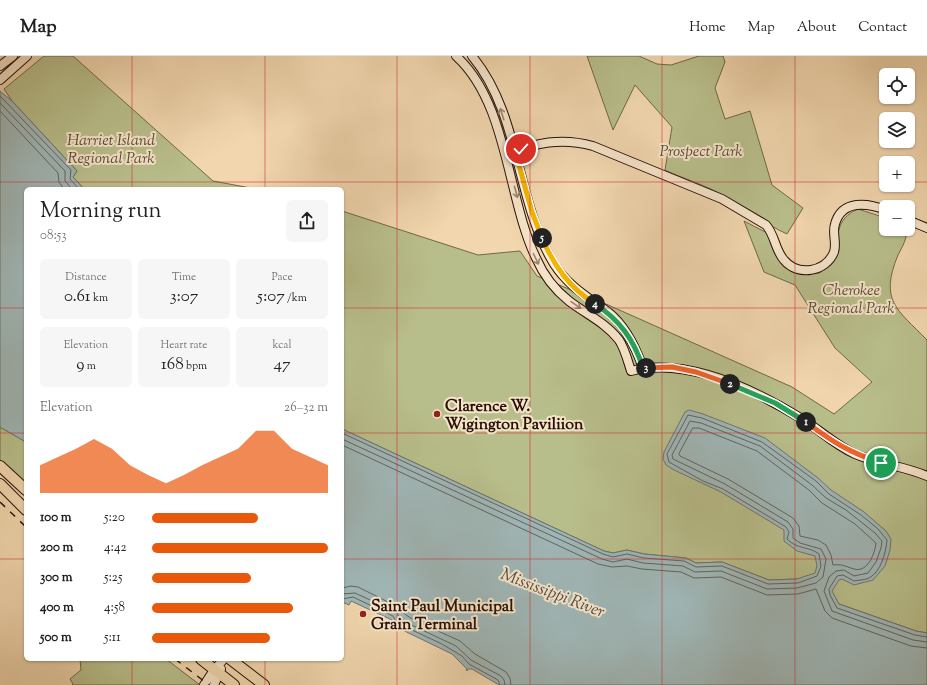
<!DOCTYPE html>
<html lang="en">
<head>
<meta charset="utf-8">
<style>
  body { margin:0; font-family:"Sorts Mill Goudy",serif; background:#f6f6f6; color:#222; height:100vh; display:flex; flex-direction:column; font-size:15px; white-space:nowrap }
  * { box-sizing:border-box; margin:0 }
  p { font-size:13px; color:#767676 }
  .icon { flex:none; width:22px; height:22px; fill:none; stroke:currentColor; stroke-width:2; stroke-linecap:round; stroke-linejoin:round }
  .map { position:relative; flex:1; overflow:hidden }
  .sheet { position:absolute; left:24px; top:131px; width:320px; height:474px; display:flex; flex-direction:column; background:#fff; border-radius:6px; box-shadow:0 1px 3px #0004 }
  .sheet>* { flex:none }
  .fabs { position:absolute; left:879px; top:12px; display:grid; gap:8px }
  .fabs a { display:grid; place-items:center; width:36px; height:36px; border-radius:6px; background:#fff; box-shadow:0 1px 3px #0004; font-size:20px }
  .pin { position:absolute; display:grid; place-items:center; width:34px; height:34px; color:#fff; margin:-17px; border:2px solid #fff; border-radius:50%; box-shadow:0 1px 4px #0007 }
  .km { position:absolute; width:20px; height:20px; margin:-10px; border-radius:50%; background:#222; color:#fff; font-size:11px; line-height:20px; text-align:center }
  .round { display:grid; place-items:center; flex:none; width:42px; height:42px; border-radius:6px; background:#f6f6f6 }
  .overview { display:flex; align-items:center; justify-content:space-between; height:68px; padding:0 16px }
  h1 { font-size:22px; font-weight:600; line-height:30px }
  .stats { display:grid; grid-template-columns:repeat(3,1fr); gap:6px; height:68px; padding:4px 16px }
  .stats div { display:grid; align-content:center; border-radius:6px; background:#f6f6f6; text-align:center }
  .stats b { font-size:17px; font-weight:600 }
  .stats small { font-size:11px; font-weight:400 }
  .stats p { font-size:11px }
  .chart { height:112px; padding:8px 16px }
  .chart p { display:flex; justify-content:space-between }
  .chart svg { width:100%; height:72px; margin-top:4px; fill:#ea580c; opacity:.7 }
  ul { padding:0 16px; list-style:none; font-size:13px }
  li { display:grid; grid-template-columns:64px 48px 1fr; align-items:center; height:30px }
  li i { height:10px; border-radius:5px; background:#ea580c }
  header { display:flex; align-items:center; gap:24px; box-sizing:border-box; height:56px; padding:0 20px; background:#fff; border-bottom:1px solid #e0e0e0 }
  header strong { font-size:19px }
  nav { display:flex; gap:22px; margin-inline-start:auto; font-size:14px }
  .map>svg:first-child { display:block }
</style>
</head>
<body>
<header>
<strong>Map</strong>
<nav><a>Home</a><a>Map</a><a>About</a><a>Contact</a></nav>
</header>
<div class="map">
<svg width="927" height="629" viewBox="0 0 927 629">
  <rect width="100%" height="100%" fill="#f1d6ae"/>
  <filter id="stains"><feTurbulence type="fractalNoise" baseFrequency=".005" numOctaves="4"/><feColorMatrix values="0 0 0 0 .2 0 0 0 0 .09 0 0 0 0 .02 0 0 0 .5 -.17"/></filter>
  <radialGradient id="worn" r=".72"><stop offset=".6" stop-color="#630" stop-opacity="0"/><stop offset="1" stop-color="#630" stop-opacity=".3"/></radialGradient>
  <!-- green -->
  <path fill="#b8be8b" stroke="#6f6748" d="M44,0H73L213,125L256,133H84L73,121L77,115L12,45L4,33Z
    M587,0H639L657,8L671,9L699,0H723L725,6L715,32L725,63L750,55L772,129L803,152L787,178C765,168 746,152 724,140C706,129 684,123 665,114L672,71L635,29L613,74Z
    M858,153L886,162V173H906C908,182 902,191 898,199C879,245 897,253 927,284V577L916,575L839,548L797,523L769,524L722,506L696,507L686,502L644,498L627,494L613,497L604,495L342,373V155L478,199L520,195L537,220L606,248L792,331L834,358L872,326L835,292L795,229L764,216L744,165L769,178L786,210L803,218L820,217L836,202C838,180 835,163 858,153Z
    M0,371L26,386V428L0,405Z
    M80,603H166L200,629H72L73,628L70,623L81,614Z"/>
  <!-- water -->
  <path fill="#9fb6b6" stroke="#6f746f" d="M0,35L12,45L77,115L73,121L84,133H26V386L0,371Z
    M689,354L703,358L765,382L818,422L831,434L864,456L886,475L891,483L890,494L885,510L873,524L854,529L842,523L839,524L832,535L839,548L916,575L927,577V629H499L472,613H468L467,615L466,612L452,598L390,568L392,564L351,545L349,549L342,546V373L604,495L613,497L627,494L644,498L686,502L696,507L722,506L769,524L797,523L815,517L817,510L815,500L797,495L784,485V474L721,436L674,414L666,409L663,403L664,396L685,356Z"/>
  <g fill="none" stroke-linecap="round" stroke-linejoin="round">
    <!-- shore -->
    <path stroke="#62635e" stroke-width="1" d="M0,40L71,114L70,123L79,133
      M0,47L65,115V125L72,133
      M0,55L58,117L59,126L64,133
      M693,372H699L757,395L809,434L822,447L855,468L876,487C875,497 868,517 854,513C844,510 843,508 833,509L831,499L826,489L818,484L800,480L799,470L793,462L728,423L680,400L679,398Z
      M342,377L603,498L613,501L627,498L644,502L684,505L696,511L722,510L768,528L798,527L817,520L821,510L819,498C809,490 798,494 787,483L789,476L786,471L723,433L703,425L669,406L667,398L688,359L702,362L762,386L816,425L829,438L861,459L878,473L887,484C886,496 881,516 869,522C865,524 859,524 854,525L843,519L837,520L829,533L830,539L837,552L915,579L927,581
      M342,383L602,503L613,506L627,503L643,507L683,510L695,516L721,515L767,533L797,532L816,527L823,521L826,503L821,493L800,487L793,482V473L788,466L725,428L673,403L672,399L690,365L701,367L760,390L812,429L826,442L846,454L875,477L882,485L881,492L876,506L868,517L854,520L844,514L836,515L829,521L824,535L832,555L913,584L927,586
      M342,389L598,508L612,511L627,510L642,513L681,516L694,522L721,521L767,539L798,538L816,533L825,555L832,562L911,590L927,592
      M342,532L351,530L358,531L398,551L406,559L414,564L460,585L475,598L506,616L510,622L511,629
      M342,538L355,537L396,556L401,564L456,590L471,604L501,620L504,624L505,629
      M342,543L353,541L393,560L397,567L442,588L462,600L469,608L498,624L500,629"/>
    <defs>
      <path id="secondary" d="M456,0C508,47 507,142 536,202C543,218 555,234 569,245C586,258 606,267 619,284C625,293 628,306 631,315C687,301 755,334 802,363C820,374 835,389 855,398C878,408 904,410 927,420
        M472,0C521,59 515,144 554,208C568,230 588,241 608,256C626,270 636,292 643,312
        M0,10L13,0
        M0,24L27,0
        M505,98C536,87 561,81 593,90L722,143L766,169C775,179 775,194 784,204C798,221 826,216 834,196C837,187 832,177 835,168C842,143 868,147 886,154
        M908,164L927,172
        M204,629L214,614L224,603
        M214,629L221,613"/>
      <path id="highway" d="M0,410L26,434
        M0,428L26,454
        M201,603L234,629
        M230,603L264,629"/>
    </defs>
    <!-- secondary casing -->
    <use href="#secondary" stroke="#261005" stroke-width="10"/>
    <!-- highway casing -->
    <use href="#highway" stroke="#261005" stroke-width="12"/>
    <!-- secondary -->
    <use href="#secondary" stroke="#f6e4ca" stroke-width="8"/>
    <!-- highway -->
    <use href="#highway" stroke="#f1d6ae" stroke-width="10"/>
    <!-- rail -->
    <path stroke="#261005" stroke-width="1.5" stroke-dasharray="7 7" stroke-linecap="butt" d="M0,446L26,471
      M175,603L209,629"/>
  </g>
  <!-- one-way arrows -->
  <defs><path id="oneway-shaft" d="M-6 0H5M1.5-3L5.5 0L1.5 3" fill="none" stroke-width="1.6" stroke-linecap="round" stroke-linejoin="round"/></defs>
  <g stroke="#988571">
    <use href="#oneway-shaft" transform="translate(502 58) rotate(-108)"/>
    <use href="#oneway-shaft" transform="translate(516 136) rotate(75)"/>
    <use href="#oneway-shaft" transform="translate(536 203) rotate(64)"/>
    <use href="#oneway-shaft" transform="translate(576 249) rotate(35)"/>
  </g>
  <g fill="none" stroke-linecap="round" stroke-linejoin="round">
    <defs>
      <path id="split-1" d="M806,366C834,387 849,396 881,407"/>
      <path id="split-2" d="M730,328L775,347L806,366"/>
      <path id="split-3" d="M646,312L672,311L696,316L730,328"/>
      <path id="split-4" d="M595,248C620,264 634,284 643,312H646"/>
      <path id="split-5" d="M542,182C554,210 569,231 595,248"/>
      <path id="split-6" d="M521,93L515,95L532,156L542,182"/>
    </defs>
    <!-- split-1 casing -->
    <use href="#split-1" stroke="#fff" stroke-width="8"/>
    <!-- split-2 casing -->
    <use href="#split-2" stroke="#fff" stroke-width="8"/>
    <!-- split-3 casing -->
    <use href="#split-3" stroke="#fff" stroke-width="8"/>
    <!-- split-4 casing -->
    <use href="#split-4" stroke="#fff" stroke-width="8"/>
    <!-- split-5 casing -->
    <use href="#split-5" stroke="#fff" stroke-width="8"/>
    <!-- split-6 casing -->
    <use href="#split-6" stroke="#fff" stroke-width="8"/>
    <!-- split-1 -->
    <use href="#split-1" stroke="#f0652b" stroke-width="5"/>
    <!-- split-2 -->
    <use href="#split-2" stroke="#22a559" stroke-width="5"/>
    <!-- split-3 -->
    <use href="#split-3" stroke="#f0652b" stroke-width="5"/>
    <!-- split-4 -->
    <use href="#split-4" stroke="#22a559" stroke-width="5"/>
    <!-- split-5 -->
    <use href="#split-5" stroke="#f5b400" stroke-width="5"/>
    <!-- split-6 -->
    <use href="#split-6" stroke="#f5b400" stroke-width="5"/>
  </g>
  <!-- grid -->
  <path fill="none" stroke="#d62828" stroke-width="1" stroke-opacity="0.55" d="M132,0V133M265,0V133M397,0V629M530,0V629M662,0V629M795,0V629M0,126H886M908,126H927M0,252H26M342,252H927M0,377H26M342,377H927M0,503H26M342,503H927M132,603V629M265,603V629"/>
  <!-- markers -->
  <g fill="#8f2418" stroke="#f6e4ca" stroke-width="1.5">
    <circle cx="437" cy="358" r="4"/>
    <circle cx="363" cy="558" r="4"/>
  </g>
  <g text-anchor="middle" stroke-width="4" stroke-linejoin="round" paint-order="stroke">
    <!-- park labels -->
    <g font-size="16" font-style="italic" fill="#594d34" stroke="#f6e4ca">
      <text x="111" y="89">Harriet Island<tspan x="111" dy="18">Regional Park</tspan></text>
      <text x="701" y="100">Prospect Park</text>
      <text x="851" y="239">Cherokee<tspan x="851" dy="18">Regional Park</tspan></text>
    </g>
    <!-- poi labels -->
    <g font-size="16" font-weight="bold" fill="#261005" stroke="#f6e4ca" text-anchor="start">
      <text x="445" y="355">Clarence W.<tspan x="445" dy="18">Wigington Paviliion</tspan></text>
      <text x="371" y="555">Saint Paul Municipal<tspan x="371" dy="18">Grain Terminal</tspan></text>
    </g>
    <!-- water labels -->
    <g font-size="17" font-style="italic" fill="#504a43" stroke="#f6e4ca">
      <text transform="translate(553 536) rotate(21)" y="6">Mississippi River</text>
    </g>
  </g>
  <rect width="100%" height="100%" filter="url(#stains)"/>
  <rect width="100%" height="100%" fill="url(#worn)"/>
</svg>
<div class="fabs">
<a><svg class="icon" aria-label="locate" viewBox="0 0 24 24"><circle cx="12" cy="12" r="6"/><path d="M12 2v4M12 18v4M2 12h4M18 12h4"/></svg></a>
<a><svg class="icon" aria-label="layers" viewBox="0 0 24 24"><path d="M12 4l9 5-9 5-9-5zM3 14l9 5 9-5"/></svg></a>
<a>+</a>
<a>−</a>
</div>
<div class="pin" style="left:881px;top:407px;background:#1e9e55"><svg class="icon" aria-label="arrive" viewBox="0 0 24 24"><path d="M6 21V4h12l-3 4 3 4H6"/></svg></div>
<div class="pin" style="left:521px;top:93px;background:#d93025"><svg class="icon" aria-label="check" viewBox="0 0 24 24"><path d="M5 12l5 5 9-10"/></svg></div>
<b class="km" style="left:806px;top:366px">1</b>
<b class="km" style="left:730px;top:328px">2</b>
<b class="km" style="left:646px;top:312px">3</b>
<b class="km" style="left:595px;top:248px">4</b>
<b class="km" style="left:542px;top:182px">5</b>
<section class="sheet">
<div class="overview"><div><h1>Morning run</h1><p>08:53</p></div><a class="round"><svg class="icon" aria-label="share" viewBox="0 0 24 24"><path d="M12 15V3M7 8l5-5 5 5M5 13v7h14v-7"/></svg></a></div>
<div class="stats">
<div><p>Distance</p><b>0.61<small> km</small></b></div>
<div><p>Time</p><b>3:07</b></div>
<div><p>Pace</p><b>5:07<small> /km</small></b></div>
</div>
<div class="stats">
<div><p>Elevation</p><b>9<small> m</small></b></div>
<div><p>Heart rate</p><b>168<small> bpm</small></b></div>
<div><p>kcal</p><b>47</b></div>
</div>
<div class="chart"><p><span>Elevation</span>26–32 m</p>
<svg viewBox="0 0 160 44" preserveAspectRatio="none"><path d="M0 44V27L10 22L20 17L30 11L40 17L50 27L60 33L70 38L80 33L90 27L100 22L110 17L120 6L130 6L140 17L150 22L160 27V44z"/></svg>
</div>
<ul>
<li><b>100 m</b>5:20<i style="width:60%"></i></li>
<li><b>200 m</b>4:42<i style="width:100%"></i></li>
<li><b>300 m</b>5:25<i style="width:56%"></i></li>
<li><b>400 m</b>4:58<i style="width:80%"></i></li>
<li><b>500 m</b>5:11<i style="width:67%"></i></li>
</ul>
</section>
</div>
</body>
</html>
